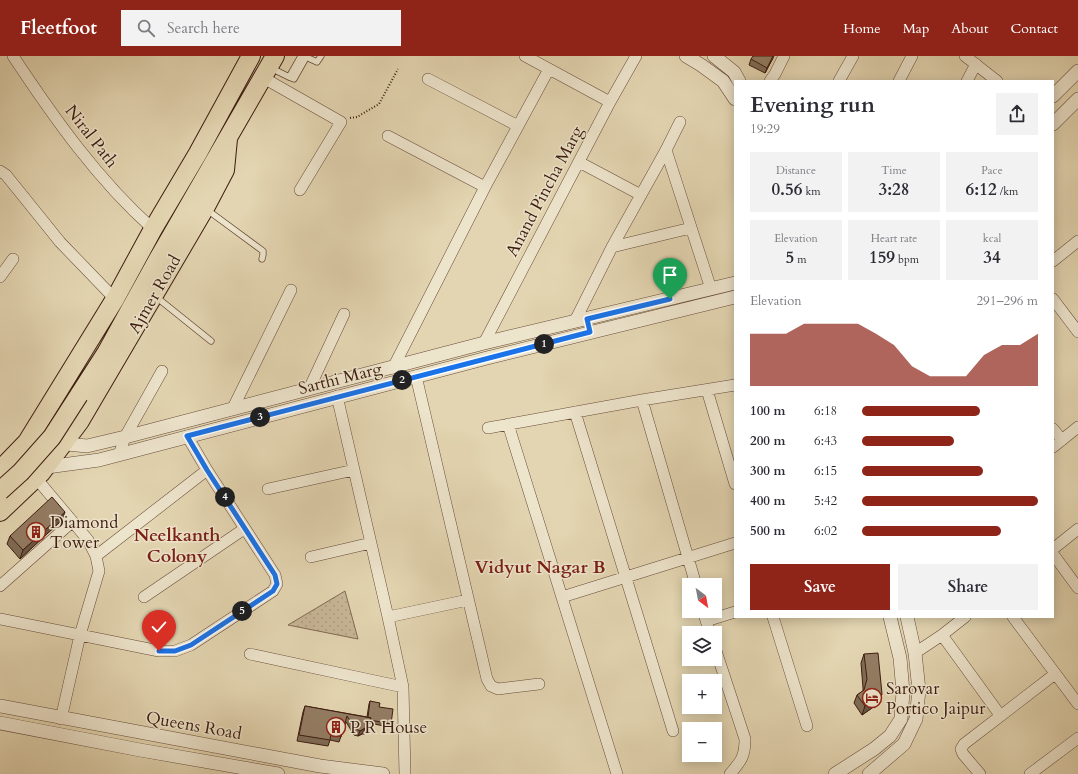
<!DOCTYPE html>
<html lang="en">
<head>
<meta charset="utf-8">
<style>
  body { margin:0; font-family:Cardo,serif; background:#f2f2f3; color:#2b2b33; height:100vh; display:flex; flex-direction:column; font-size:15px; white-space:nowrap }
  * { box-sizing:border-box; margin:0 }
  p { font-size:13px; color:#7c7c81 }
  .icon { flex:none; width:22px; height:22px; fill:none; stroke:currentColor; stroke-width:2; stroke-linecap:round; stroke-linejoin:round }
  .map { position:relative; flex:1; overflow:hidden }
  .sheet { position:absolute; left:734px; top:24px; width:320px; height:538px; display:flex; flex-direction:column; background:#fff; border-radius:0px; box-shadow:0 2px 10px #0003 }
  .sheet>* { flex:none }
  .needle { width:26px; rotate:148deg }
  .controls { position:absolute; left:682px; top:522px; display:grid; gap:8px }
  .controls a { display:grid; place-items:center; width:40px; height:40px; border-radius:0px; background:#fff; box-shadow:0 2px 10px #0003; font-size:20px }
  .pin { position:absolute; display:grid; place-items:center; width:34px; height:34px; color:#fff; margin:-41px -17px; border-radius:50% 50% 50% 0; rotate:-45deg; box-shadow:0 0 4px #0007 }
  .pin .icon { rotate:45deg }
  .km { position:absolute; width:20px; height:20px; margin:-10px; border-radius:50%; background:#222; color:#fff; font-size:11px; line-height:20px; text-align:center }
  .round { display:grid; place-items:center; flex:none; width:42px; height:42px; border-radius:0px; background:#f2f2f3 }
  .headline { display:flex; align-items:center; justify-content:space-between; height:68px; padding:0 16px }
  h1 { font-size:22px; font-weight:800; line-height:30px }
  .figures { display:grid; grid-template-columns:repeat(3,1fr); gap:6px; height:68px; padding:4px 16px }
  .figures div { display:grid; align-content:center; border-radius:0px; background:#f2f2f3; text-align:center }
  .figures b { font-size:17px; font-weight:800 }
  .figures small { font-size:11px; font-weight:400 }
  .figures p { font-size:11px }
  .chart { height:112px; padding:8px 16px }
  .chart p { display:flex; justify-content:space-between }
  .chart svg { width:100%; height:72px; margin-top:4px; fill:#8f2418; opacity:.7 }
  .primary-button { display:flex; gap:8px; margin-top:auto; padding:8px 16px }
  .primary-button a { flex:1; height:46px; border-radius:0px; background:#8f2418; color:#fff; font-size:16px; font-weight:800; line-height:46px; text-align:center }
  .primary-button a+a { background:#f2f2f3; color:#2b2b33 }
  ul { padding:0 16px; list-style:none; font-size:13px }
  li { display:grid; grid-template-columns:64px 48px 1fr; align-items:center; height:30px }
  li i { height:10px; border-radius:5px; background:#8f2418 }
  header { display:flex; align-items:center; gap:24px; box-sizing:border-box; height:56px; padding:0 20px; background:#8f2418; color:#fff }
  header strong { font-size:19px }
  nav { display:flex; gap:22px; margin-inline-start:auto; font-size:14px }
  .search { width:280px; height:36px; background:#f2f2f3; display:flex; align-items:center; gap:10px; box-sizing:border-box; padding:0 14px; border-radius:0px; color:#7c7c81; font-size:15px }
  .map>svg:first-child { display:block }
</style>
</head>
<body>
<header>
<strong>Fleetfoot</strong>
<div class="search"><svg class="icon" aria-label="search" viewBox="0 0 24 24"><circle cx="10" cy="10" r="6"/><path d="M15 15l6 6"/></svg>Search here</div>
<nav><a>Home</a><a>Map</a><a>About</a><a>Contact</a></nav>
</header>
<div class="map">
<svg width="1078" height="718" viewBox="0 0 1078 718">
  <defs>
    <pattern id="grass-dots" width="8" height="8" patternUnits="userSpaceOnUse"><rect width="8" height="8" fill="#c7b696"/><path d="M2 2h.1M6 6h.1" fill="none" stroke="#ac9c80" stroke-width="1.8" stroke-linecap="round"/></pattern>
  </defs>
  <rect width="100%" height="100%" fill="#e3d5b1"/>
  <filter id="stains"><feTurbulence type="fractalNoise" baseFrequency=".005" numOctaves="4"/><feColorMatrix values="0 0 0 0 .2 0 0 0 0 .09 0 0 0 0 .02 0 0 0 .5 -.17"/></filter>
  <radialGradient id="worn" r=".72"><stop offset=".6" stop-color="#630" stop-opacity="0"/><stop offset="1" stop-color="#630" stop-opacity=".3"/></radialGradient>
  <!-- grass -->
  <path fill="url(#grass-dots)" stroke="#826a54" d="M345,535L358,583L288,569Z"/>
  <g fill="none" stroke-linecap="round" stroke-linejoin="round">
    <defs>
      <path id="service" d="M306,1L317,6L321,0
        M271,12L289,21L301,0
        M289,21L294,23L307,0
        M206,153L263,195V199L262,203
        M155,240L211,285"/>
      <path id="minor" d="M13,0C54,62 98,124 153,173
        M525,0L610,46
        M965,0L997,25
        M428,23L518,70
        M269,25L341,66L300,134
        M770,25L775,18L784,0
        M839,25L853,0
        M899,25L912,0
        M967,25L976,8
        M388,80L485,131
        M666,94L711,233
        M579,106L641,139
        M0,115L6,119L60,186L115,243
        M612,191L691,172
        M1053,205L1078,185
        M0,221L13,203
        M1053,243L1078,276
        M575,265L612,191L666,94L680,66
        M484,287L610,46L636,0
        M393,312L485,131L549,13
        M416,320L487,623L491,630L498,633L539,628
        M309,333L344,258
        M707,334L735,428
        M337,340L388,561L403,631L405,718
        M642,344L696,529
        M233,352L291,234
        M575,356L673,675
        M508,368L617,718
        M488,372L642,344L735,329
        M1053,373L1062,384
        M1053,391L1078,371
        M119,399L125,381L162,315
        M36,422L88,484L96,500
        M268,433L354,414
        M1053,493L1078,473
        M1053,498L1078,532
        M311,501L371,487
        M0,530L72,466
        M144,541L244,473
        M562,541L735,487
        M703,555L710,577
        M388,561L468,544
        M773,561L807,670
        M1013,561L1078,648
        M0,563L159,595H175L191,589L273,535L277,528L275,519L207,414L187,380
        M706,565L735,556
        M942,579L1000,659
        M715,592L745,683C745,701 741,705 730,718
        M915,597L942,579L965,561
        M250,598L403,631
        M61,663L80,579L99,515L96,500L207,414
        M980,718L963,698L961,693L964,688L1055,618
        M1030,718L1078,682"/>
      <path id="tertiary" d="M686,0L701,9L723,25L735,43
        M714,0L734,16L739,25
        M1053,40L1078,15
        M1053,68L1078,43
        M57,387L87,390L125,381L484,287L735,227
        M40,410L47,411L99,404L487,302L735,241
        M0,650L320,710L383,718
        M0,667L140,694L278,718
        M835,718L874,693L890,680L901,663L903,636L900,602L890,561
        M869,718L904,688L916,663L919,634L915,597L907,561"/>
      <path id="trunk" d="M79,339L106,297L158,203L275,0
        M0,414L27,386L115,243L153,173L198,97L251,0
        M0,456L41,417L80,365L205,152L225,114L228,83"/>
    </defs>
    <!-- service casing -->
    <use href="#service" stroke="#674b39" stroke-width="7"/>
    <!-- minor casing -->
    <use href="#minor" stroke="#674b39" stroke-width="12"/>
    <!-- tertiary casing -->
    <use href="#tertiary" stroke="#674b39" stroke-width="14"/>
    <!-- trunk casing -->
    <use href="#trunk" stroke="#3e1d11" stroke-width="20"/>
    <!-- path -->
    <path stroke="#3e1d11" stroke-width="2" stroke-dasharray="1 2" stroke-linecap="butt" d="M350,62L357,61L379,48L398,13"/>
    <!-- service -->
    <use href="#service" stroke="#ede4cc" stroke-width="5.5"/>
    <!-- minor -->
    <use href="#minor" stroke="#ede4cc" stroke-width="11"/>
    <!-- tertiary -->
    <use href="#tertiary" stroke="#ede4cc" stroke-width="13"/>
    <!-- trunk -->
    <use href="#trunk" stroke="#e3d5b1" stroke-width="18"/>
    <defs>
      <path id="trunk-bridge" d="M0,435L21,416L52,381L79,339"/>
    </defs>
    <!-- trunk-bridge casing -->
    <use href="#trunk-bridge" stroke="#3e1d11" stroke-width="20" stroke-linecap="butt"/>
    <!-- trunk-bridge -->
    <use href="#trunk-bridge" stroke="#e3d5b1" stroke-width="18"/>
  </g>
  <!-- wall -->
  <path fill="#7f6c56" stroke="#3e1d11" d="M773,2L765,17L749,9L751,3Z
    M62,464L20,503L7,488L10,480Z
    M864,598L879,647L862,659L854,647L857,639L863,635V632L861,607Z
    M370,645L379,651L391,668L389,671L369,667L365,678H362L358,680L354,679L346,666L339,686L330,684L328,690L297,685L303,656L305,650L367,661L369,648Z"/>
  <!-- shaded-wall -->
  <path fill="#685846" stroke="#3e1d11" d="M773,0H774L773,2L765,17L767,12Z
    M65,456L62,464L20,503L23,494Z
    M882,638L879,647L862,659L865,650Z
    M365,672L362,678L358,680L360,675Z"/>
  <!-- building -->
  <path fill="#947d64" stroke="#3e1d11" d="M753,0H773L767,12L751,3Z
    M52,441L65,456L23,494L10,480Z
    M878,597L882,638L865,650L857,639L864,634L867,623L864,598Z
    M370,645L380,647L379,651L393,653L391,668L370,664L371,662L368,661Z
    M305,650L371,662L367,673L365,672L360,675L356,673L347,660L341,681L331,678L330,684L299,679Z"/>
  <g fill="none" stroke-linecap="round" stroke-linejoin="round">
    <defs>
      <path id="route" d="M159,595H175L191,589L273,535L277,528L275,519L207,414L187,380L590,276L587,263L670,243"/>
    </defs>
    <!-- route casing -->
    <use href="#route" stroke="#fff" stroke-width="8"/>
    <!-- route -->
    <use href="#route" stroke="#1a73e8" stroke-width="5"/>
  </g>
  <!-- icons -->
  <defs>
    <symbol id="building-ring" viewBox="-11 -11 22 22"><circle r="9.5" fill="#ede4cc" stroke="#8f2418" stroke-width="1.5"/><path d="M-4-6H4V6H1V3H-1V6H-4ZM-2.5-4.3h1.7v1.8h-1.7ZM.8-4.3h1.7v1.8H.8ZM-2.5-1h1.7V.8h-1.7ZM.8-1h1.7V.8H.8Z" fill="#8f2418"/></symbol>
    <symbol id="hotel-ring" viewBox="-11 -11 22 22"><circle r="9.5" fill="#ede4cc" stroke="#8f2418" stroke-width="1.5"/><path d="M-6-4.5h1.5V1H6V5H4.5V3h-9V5H-6ZM-4 0a1.8 1.8 0 1 1 3.6 0ZM.5 0V-2.5h3Q6-2.5 6 0Z" fill="#8f2418"/></symbol>
  </defs>
  <g fill-rule="evenodd">
    <use href="#building-ring" x="25" y="465" width="22" height="22"/>
    <use href="#hotel-ring" x="861" y="631" width="22" height="22"/>
    <use href="#building-ring" x="325" y="660" width="22" height="22"/>
  </g>
  <g text-anchor="middle" stroke-width="3" stroke-linejoin="round" paint-order="stroke">
    <!-- street labels -->
    <g font-size="17" fill="#3e1d11" stroke="#ede4cc">
      <text transform="translate(92 80) rotate(52)" y="6">Niral Path</text>
      <text transform="translate(544 135) rotate(-62)" y="6">Anand Pincha Marg</text>
      <text transform="translate(154 238) rotate(-60)" y="6">Ajmer Road</text>
      <text transform="translate(340 322) rotate(-14)" y="6">Sarthi Marg</text>
      <text transform="translate(194 669) rotate(10)" y="6">Queens Road</text>
    </g>
    <!-- poi labels -->
    <g font-size="17" fill="#3e1d11" stroke="#ede4cc" text-anchor="start">
      <text x="50" y="472">Diamond<tspan x="50" dy="20">Tower</tspan></text>
      <text x="886" y="638">Sarovar<tspan x="886" dy="20">Portico Jaipur</tspan></text>
      <text x="350" y="677">P R House</text>
    </g>
    <!-- neighbourhood labels -->
    <g font-size="18" font-weight="bold" fill="#7a1f14" stroke="#ede4cc">
      <text x="177" y="485">Neelkanth<tspan x="177" dy="21">Colony</tspan></text>
      <text x="540" y="517">Vidyut Nagar B</text>
    </g>
  </g>
  <rect width="100%" height="100%" filter="url(#stains)"/>
  <rect width="100%" height="100%" fill="url(#worn)"/>
</svg>
<div class="controls">
<a><svg class="needle" viewBox="-14 -14 28 28"><path d="M0-13l5 13h-10z" fill="#e53935"/><path d="M0 13l5-13h-10z" fill="#7c7c81"/></svg></a>
<a><svg class="icon" aria-label="layers" viewBox="0 0 24 24"><path d="M12 4l9 5-9 5-9-5zM3 14l9 5 9-5"/></svg></a>
<a>+</a>
<a>−</a>
</div>
<div class="pin" style="left:670px;top:243px;background:#1e9e55"><svg class="icon" aria-label="arrive" viewBox="0 0 24 24"><path d="M6 21V4h12l-3 4 3 4H6"/></svg></div>
<div class="pin" style="left:159px;top:595px;background:#d93025"><svg class="icon" aria-label="check" viewBox="0 0 24 24"><path d="M5 12l5 5 9-10"/></svg></div>
<b class="km" style="left:544px;top:288px">1</b>
<b class="km" style="left:402px;top:324px">2</b>
<b class="km" style="left:260px;top:361px">3</b>
<b class="km" style="left:225px;top:441px">4</b>
<b class="km" style="left:242px;top:555px">5</b>
<section class="sheet">
<div class="headline"><div><h1>Evening run</h1><p>19:29</p></div><a class="round"><svg class="icon" aria-label="share" viewBox="0 0 24 24"><path d="M12 15V3M7 8l5-5 5 5M5 13v7h14v-7"/></svg></a></div>
<div class="figures">
<div><p>Distance</p><b>0.56<small> km</small></b></div>
<div><p>Time</p><b>3:28</b></div>
<div><p>Pace</p><b>6:12<small> /km</small></b></div>
</div>
<div class="figures">
<div><p>Elevation</p><b>5<small> m</small></b></div>
<div><p>Heart rate</p><b>159<small> bpm</small></b></div>
<div><p>kcal</p><b>34</b></div>
</div>
<div class="chart"><p><span>Elevation</span>291–296 m</p>
<svg viewBox="0 0 160 44" preserveAspectRatio="none"><path d="M0 44V12L10 12L20 12L30 6L40 6L50 6L60 6L70 12L80 19L90 32L100 38L110 38L120 38L130 25L140 19L150 19L160 12V44z"/></svg>
</div>
<ul>
<li><b>100 m</b>6:18<i style="width:67%"></i></li>
<li><b>200 m</b>6:43<i style="width:52%"></i></li>
<li><b>300 m</b>6:15<i style="width:69%"></i></li>
<li><b>400 m</b>5:42<i style="width:100%"></i></li>
<li><b>500 m</b>6:02<i style="width:79%"></i></li>
</ul>
<div class="primary-button"><a>Save</a><a>Share</a></div>
</section>
</div>
</body>
</html>
